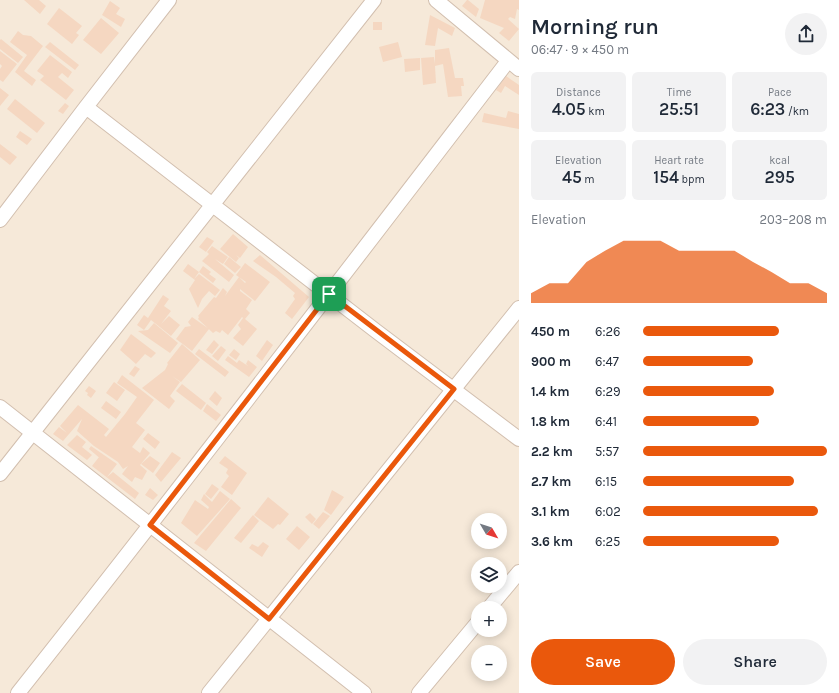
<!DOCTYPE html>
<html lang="en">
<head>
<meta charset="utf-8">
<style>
  body { margin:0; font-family:Karla,sans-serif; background:#f2f2f3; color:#1f2937; height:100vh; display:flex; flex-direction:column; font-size:15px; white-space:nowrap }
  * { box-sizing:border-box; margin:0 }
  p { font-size:13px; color:#747a83 }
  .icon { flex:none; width:22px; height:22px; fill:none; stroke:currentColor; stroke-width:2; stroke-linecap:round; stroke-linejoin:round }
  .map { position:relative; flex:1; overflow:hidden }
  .details { display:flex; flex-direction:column; background:#fff; width:320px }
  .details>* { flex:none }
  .needle { width:26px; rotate:129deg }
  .fabs { position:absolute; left:471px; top:513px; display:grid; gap:8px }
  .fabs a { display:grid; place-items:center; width:36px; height:36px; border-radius:50%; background:#fff; box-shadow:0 2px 10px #0003; font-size:20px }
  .pin { position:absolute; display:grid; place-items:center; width:34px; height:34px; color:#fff; margin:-17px; border-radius:8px; box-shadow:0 2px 6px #0006 }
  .round { display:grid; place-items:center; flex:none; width:42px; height:42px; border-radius:21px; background:#f2f2f3 }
  .headline { display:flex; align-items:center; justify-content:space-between; height:68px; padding:0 12px }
  h1 { font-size:22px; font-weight:600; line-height:30px }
  .metrics { display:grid; grid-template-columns:repeat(3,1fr); gap:6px; height:68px; padding:4px 12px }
  .metrics div { display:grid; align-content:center; border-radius:6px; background:#f2f2f3; text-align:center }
  .metrics b { font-size:17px; font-weight:600 }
  .metrics small { font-size:11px; font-weight:400 }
  .metrics p { font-size:11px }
  .chart { height:112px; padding:8px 12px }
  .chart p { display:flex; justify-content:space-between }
  .chart svg { width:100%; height:72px; margin-top:4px; fill:#ea580c; opacity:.7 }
  .action { display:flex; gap:8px; margin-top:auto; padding:8px 12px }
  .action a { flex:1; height:46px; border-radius:24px; background:#ea580c; color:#fff; font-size:16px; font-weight:600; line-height:46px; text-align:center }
  .action a+a { background:#f2f2f3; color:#1f2937 }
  ul { padding:0 12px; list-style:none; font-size:13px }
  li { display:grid; grid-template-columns:64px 48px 1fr; align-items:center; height:30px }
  li i { height:10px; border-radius:5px; background:#ea580c }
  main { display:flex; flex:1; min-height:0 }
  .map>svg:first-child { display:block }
</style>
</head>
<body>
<main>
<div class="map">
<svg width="519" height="693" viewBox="0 0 519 693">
  <rect width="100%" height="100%" fill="#fef7eb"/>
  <!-- residential -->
  <path fill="#f6e9d9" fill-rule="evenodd" d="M0,0H519V693H0ZM478,520H500V542H478ZM478,564H500V586H478ZM478,608H500V630H478ZM478,652H500V674H478Z"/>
  <!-- building -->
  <path fill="#f5d7c1" d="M24,0H39L46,6L40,14Z
    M467,0H468L479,9L476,17L462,6Z
    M485,0H519V10L517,9L515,19L510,17L508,19L519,29L509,41L499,33L504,28L480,18Z
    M110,1L120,8L116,14L125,19L121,27L102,15Z
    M59,8L82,26L76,33L79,35L72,44L47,24Z
    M430,15L455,28L452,36L438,28L435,46L425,45Z
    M101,18L119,33L101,54L83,40Z
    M373,22H382V30H373Z
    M18,31L23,35L31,36L43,46L24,71L36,80L32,86L15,72L27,55L10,42Z
    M1,39L23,57L18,63L0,49V40Z
    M50,42L79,65L75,70L45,47Z
    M398,42L402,57L383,62L379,47Z
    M449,48L455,78H463L464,86H461L462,96L448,97L443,64L435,66L436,83L423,85L421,58L434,57L435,64V50Z
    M0,51L17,64L3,82L0,80V69L2,66L0,64Z
    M50,55L72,72L68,78L62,73L58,77L74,90L66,100L40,80L44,76L37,71Z
    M420,58V70L405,72L404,59Z
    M506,76L519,85V95L505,86L501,93L496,90Z
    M0,88L9,95L0,106Z
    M15,99L45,123L37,133L7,109Z
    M65,103L69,106L63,114L58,111Z
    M508,111L519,114V129L482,122L484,113L506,118Z
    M20,131L32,139L27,145L16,137Z
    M0,144L17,157L10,165L0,157Z
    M233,234L248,247L240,258L236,255L239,258L236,262L220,249Z
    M207,237L214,241L206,252L199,247Z
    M212,246L228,257L223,264L215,259L234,275L229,282L202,261L209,254L207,252Z
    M260,255L309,297L292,319L285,313L295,299L293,296L295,293L276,277L253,261Z
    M229,257L241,267L235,273L224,264Z
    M245,263L270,282L255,301L240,289V291L252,300L246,309L250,313L245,319L257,329L243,346L233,338L241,329L238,325L243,318L242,317L228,335L222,330L220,333L216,331L213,333L198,319L199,317L198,316L214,297L216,298L223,288L227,292L225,296L239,277L245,283L246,282L236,275Z
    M188,264L199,272L203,266L211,272L209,274L216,279L213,283L199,272L194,279L199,274L220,290L215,296L209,291L202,299L198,308L189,289L195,280L183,271Z
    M163,295L169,299L164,306L171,311L161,324L169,316L180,325L171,336L151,320L144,330L137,325L144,315L148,318Z
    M192,317L209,329L192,351L176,339L185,327L191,326L188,322Z
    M154,323L178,343L170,353L138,331L148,330Z
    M131,334L156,353L151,358L145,354L136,364L120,350Z
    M214,340L219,345L212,354L206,350Z
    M267,340L273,345L262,361L256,356Z
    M182,344L200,360L181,382L172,376L180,382L170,396L175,401L169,409L142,388L165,370L168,364L167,363Z
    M221,346L226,350L218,361L212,356Z
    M199,349L229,372L225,377L195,354Z
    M234,349L240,354L236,360L229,355Z
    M228,356L237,363L239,360L248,366L246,364L248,360L257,367L249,377L225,360Z
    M135,366L140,369L134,377L129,374Z
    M122,375L154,400L136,423L145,430L132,447L140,453L143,447L150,453L140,465L147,471L142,480L135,477L132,482L122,474L128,466L123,469L118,462L94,446L77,431L82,419L63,441L53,434L59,427L67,433L60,426L78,405L109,429L104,435L106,437L125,414L137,397L117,383Z
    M114,382L125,390L117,401L106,393Z
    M182,384L206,403L201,410L176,391Z
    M89,386L96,391L91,398L87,395L88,393L85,391Z
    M215,391L222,398L217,406L209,399Z
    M106,401L121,412L116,419L101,408Z
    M207,404L221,415L216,421L203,411Z
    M148,433L160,442L155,449L143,439Z
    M77,435L86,442L82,447L92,455L87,460L67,445Z
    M91,446L117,464L107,477L113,472L139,493L135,499L92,466L99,457L102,460L89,449Z
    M172,452L181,458L161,482L155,475Z
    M150,456L160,463L153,473L141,464Z
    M225,456L247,473L232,495L221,487L229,476L226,473L228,469L219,463Z
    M212,484L219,489L211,499L205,494Z
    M150,488L158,495L153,500L145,495Z
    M332,490L344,497L331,515L324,510Z
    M220,491L230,499L197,536L181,523L195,500L208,509L209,507L201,500L204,494L212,502Z
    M268,497L289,514L280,525L278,524L273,529L254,515Z
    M231,499L241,508L206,551L194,543Z
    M323,512L330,516L319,529L313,524Z
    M310,513L316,519L312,524L305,517Z
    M253,515L259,521L241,543L234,538Z
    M297,526L310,537L299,550L286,539Z
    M263,542L269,546L262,557L249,548L252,544L258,547Z"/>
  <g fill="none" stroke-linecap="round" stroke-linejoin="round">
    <defs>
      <path id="minor" d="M436,0L519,69
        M86,107L179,179L376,331L519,439
        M0,220L86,107L169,0
        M0,407L364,693
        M0,474L374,0
        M489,608L519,572
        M18,693C184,484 346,272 508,61
        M209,693L519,308
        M419,693L478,622"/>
    </defs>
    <!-- minor casing -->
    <use href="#minor" stroke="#d2bfaf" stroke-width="16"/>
    <!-- minor -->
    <use href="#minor" stroke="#fff" stroke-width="14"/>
  </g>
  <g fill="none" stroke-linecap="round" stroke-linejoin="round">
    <defs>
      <path id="route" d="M329,294L454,389L269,619L150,525Z"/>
    </defs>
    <!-- route casing -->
    <use href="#route" stroke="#fff" stroke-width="8"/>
    <!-- route -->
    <use href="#route" stroke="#ea580c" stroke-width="5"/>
  </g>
</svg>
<div class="fabs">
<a><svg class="needle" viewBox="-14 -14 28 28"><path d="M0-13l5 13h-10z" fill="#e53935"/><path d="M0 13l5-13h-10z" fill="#747a83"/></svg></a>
<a><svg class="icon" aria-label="layers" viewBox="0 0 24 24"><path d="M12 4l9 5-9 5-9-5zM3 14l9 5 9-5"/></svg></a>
<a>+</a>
<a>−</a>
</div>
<div class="pin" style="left:329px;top:294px;background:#1e9e55"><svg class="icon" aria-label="arrive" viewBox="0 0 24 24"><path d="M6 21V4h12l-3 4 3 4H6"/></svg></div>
</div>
<section class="details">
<div class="headline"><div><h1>Morning run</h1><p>06:47 · 9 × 450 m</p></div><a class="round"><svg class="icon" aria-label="share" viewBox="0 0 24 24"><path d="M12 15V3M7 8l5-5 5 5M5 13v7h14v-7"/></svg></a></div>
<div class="metrics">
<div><p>Distance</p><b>4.05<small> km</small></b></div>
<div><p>Time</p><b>25:51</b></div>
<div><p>Pace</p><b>6:23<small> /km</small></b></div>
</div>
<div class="metrics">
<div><p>Elevation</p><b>45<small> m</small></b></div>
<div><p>Heart rate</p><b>154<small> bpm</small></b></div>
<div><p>kcal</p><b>295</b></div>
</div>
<div class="chart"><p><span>Elevation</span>203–208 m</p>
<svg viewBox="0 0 160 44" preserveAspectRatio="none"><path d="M0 44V38L10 32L20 32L30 19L40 12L50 6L60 6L70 6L80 12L90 12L100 12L110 12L120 19L130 25L140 32L150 32L160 38V44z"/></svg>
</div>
<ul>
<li><b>450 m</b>6:26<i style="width:74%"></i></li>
<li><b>900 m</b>6:47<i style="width:60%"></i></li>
<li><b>1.4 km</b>6:29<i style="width:71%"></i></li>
<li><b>1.8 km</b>6:41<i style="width:63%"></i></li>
<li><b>2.2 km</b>5:57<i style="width:100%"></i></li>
<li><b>2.7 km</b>6:15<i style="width:82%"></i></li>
<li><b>3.1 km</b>6:02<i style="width:95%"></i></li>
<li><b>3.6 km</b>6:25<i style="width:74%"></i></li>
</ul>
<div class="action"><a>Save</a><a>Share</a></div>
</section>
</main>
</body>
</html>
